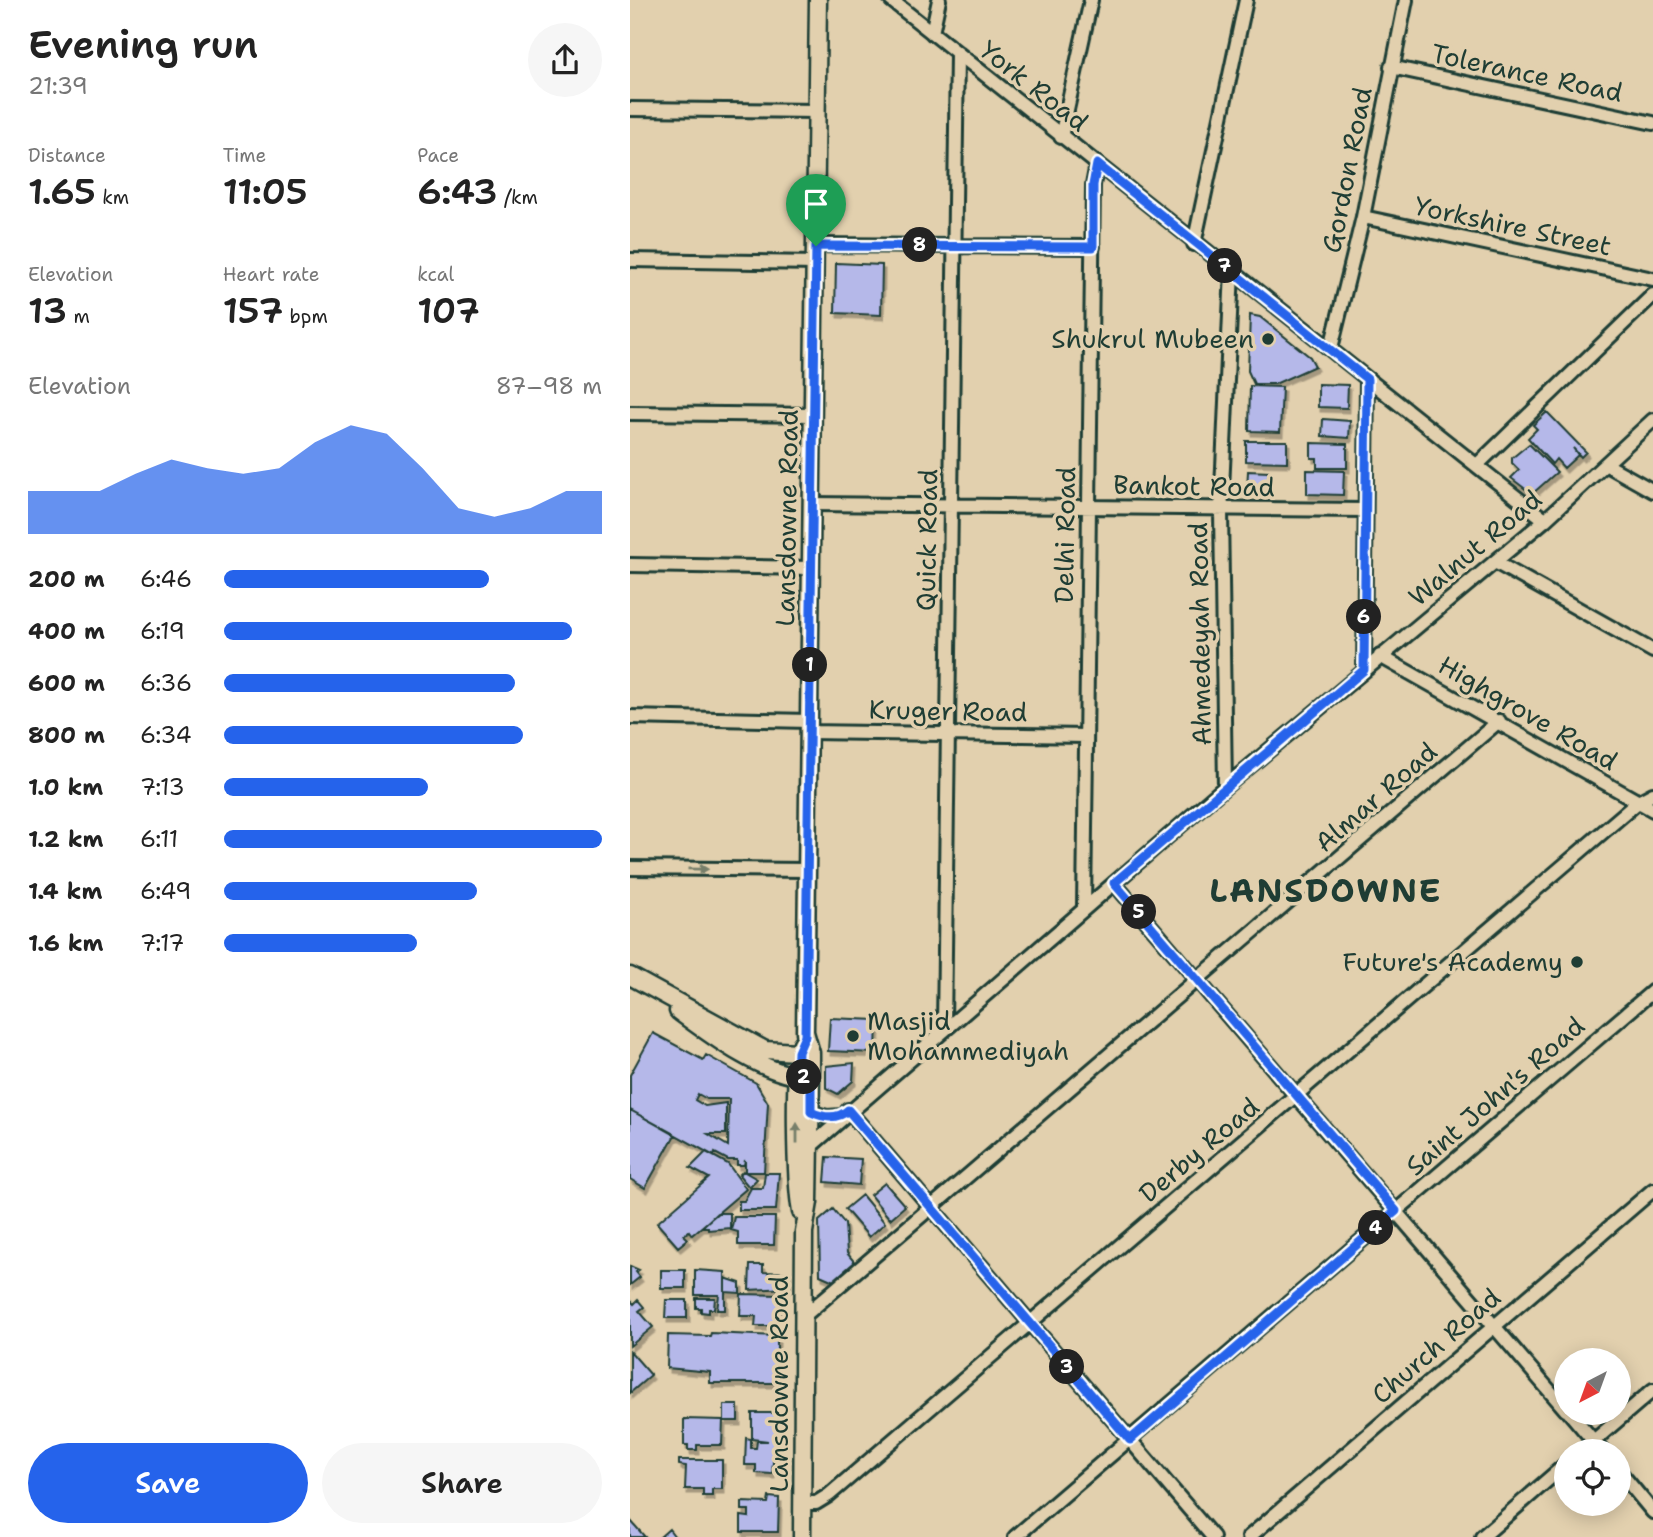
<!DOCTYPE html>
<html lang="en">
<head>
<meta charset="utf-8">
<style>
  body { margin:0; font-family:"Shantell Sans",sans-serif; background:#f6f6f6; color:#222; height:100vh; display:flex; flex-direction:column; font-size:26px; white-space:nowrap }
  * { box-sizing:border-box; margin:0 }
  p { font-size:23px; color:#767676 }
  .icon { flex:none; width:38px; height:38px; fill:none; stroke:currentColor; stroke-width:2; stroke-linecap:round; stroke-linejoin:round }
  .map { position:relative; flex:1; overflow:hidden }
  .details { display:flex; flex-direction:column; background:#fff; width:630px }
  .details>* { flex:none }
  .needle { width:46px; rotate:221deg }
  .controls { position:absolute; left:924px; top:1348px; display:grid; gap:14px }
  .controls a { display:grid; place-items:center; width:77px; height:77px; border-radius:50%; background:#fff; box-shadow:0 4px 18px #0003; font-size:35px }
  .pin { position:absolute; display:grid; place-items:center; width:60px; height:60px; color:#fff; margin:-72px -30px; border-radius:50% 50% 50% 0; rotate:-45deg; box-shadow:0 0 7px #0007 }
  .pin .icon { rotate:45deg }
  .km { position:absolute; width:35px; height:35px; margin:-18px; border-radius:50%; background:#222; color:#fff; font-size:19px; line-height:35px; text-align:center }
  .round { display:grid; place-items:center; flex:none; width:74px; height:74px; border-radius:37px; background:#f6f6f6 }
  .summary { display:flex; align-items:center; justify-content:space-between; height:119px; padding:0 28px }
  h1 { font-size:38px; font-weight:600; line-height:52px }
  .stats { display:grid; grid-template-columns:repeat(3,1fr); gap:10px; height:119px; padding:7px 28px }
  .stats div { display:grid; align-content:center }
  .stats b { font-size:35px; font-weight:600 }
  .stats small { font-size:19px; font-weight:400 }
  .stats p { font-size:19px }
  .chart { height:196px; padding:14px 28px }
  .chart p { display:flex; justify-content:space-between }
  .chart svg { width:100%; height:126px; margin-top:7px; fill:#2563eb; opacity:.7 }
  .button { display:flex; gap:14px; margin-top:auto; padding:14px 28px }
  .button a { flex:1; height:80px; border-radius:42px; background:#2563eb; color:#fff; font-size:28px; font-weight:600; line-height:80px; text-align:center }
  .button a+a { background:#f6f6f6; color:#222 }
  ul { padding:0 28px; list-style:none; font-size:23px }
  li { display:grid; grid-template-columns:112px 84px 1fr; align-items:center; height:52px }
  li i { height:18px; border-radius:9px; background:#2563eb }
  main { display:flex; flex:1; min-height:0 }
  .map>svg:first-child { display:block }
</style>
</head>
<body>
<main>
<section class="details">
<div class="summary"><div><h1>Evening run</h1><p>21:39</p></div><a class="round"><svg class="icon" aria-label="share" viewBox="0 0 24 24"><path d="M12 15V3M7 8l5-5 5 5M5 13v7h14v-7"/></svg></a></div>
<div class="stats">
<div><p>Distance</p><b>1.65<small> km</small></b></div>
<div><p>Time</p><b>11:05</b></div>
<div><p>Pace</p><b>6:43<small> /km</small></b></div>
</div>
<div class="stats">
<div><p>Elevation</p><b>13<small> m</small></b></div>
<div><p>Heart rate</p><b>157<small> bpm</small></b></div>
<div><p>kcal</p><b>107</b></div>
</div>
<div class="chart"><p><span>Elevation</span>87–98 m</p>
<svg viewBox="0 0 160 44" preserveAspectRatio="none"><path d="M0 44V29L10 29L20 29L30 23L40 18L50 21L60 23L70 21L80 12L90 6L100 9L110 21L120 35L130 38L140 35L150 29L160 29V44z"/></svg>
</div>
<ul>
<li><b>200 m</b>6:46<i style="width:70%"></i></li>
<li><b>400 m</b>6:19<i style="width:92%"></i></li>
<li><b>600 m</b>6:36<i style="width:77%"></i></li>
<li><b>800 m</b>6:34<i style="width:79%"></i></li>
<li><b>1.0 km</b>7:13<i style="width:54%"></i></li>
<li><b>1.2 km</b>6:11<i style="width:100%"></i></li>
<li><b>1.4 km</b>6:49<i style="width:67%"></i></li>
<li><b>1.6 km</b>7:17<i style="width:51%"></i></li>
</ul>
<div class="button"><a>Save</a><a>Share</a></div>
</section>
<div class="map">
<svg width="1023" height="1537" viewBox="0 0 1023 1537">
  <defs>
    <filter id="shadow"><feDropShadow dx="2.5" dy="4.5" stdDeviation="0" flood-color="#0004"/></filter>
  </defs>
  <rect width="100%" height="100%" fill="#e2d0ae"/>
  <filter id="ink" filterUnits="userSpaceOnUse"><feTurbulence type="fractalNoise" baseFrequency=".0143" numOctaves="2"/><feDisplacementMap in="SourceGraphic" scale="14" xChannelSelector="R" yChannelSelector="G"/><feConvolveMatrix kernelMatrix="1 2 1 2 8 2 1 2 1" color-interpolation-filters="sRGB"/></filter>
  <g filter="url(#ink)">
    <!-- building -->
    <path fill="#b5b8e9" stroke="#1f3d34" stroke-width="2" fill-rule="evenodd" filter="url(#shadow)" d="M206,263L252,265L251,315L205,313Z
      M620,315L630,317L680,357L685,366L645,384H624L618,371Z
      M688,384L718,385L717,408L688,407Z
      M620,386L652,387L650,432L619,431Z
      M917,412L956,452L951,457L943,448L948,455L934,468L926,459L922,464L898,438L907,429L903,425Z
      M693,419L720,421L719,438L692,436Z
      M616,441H657V462L616,461Z
      M681,443L717,444V468H687V458H681Z
      M899,444L927,472L902,494L881,478L889,470L882,463V458Z
      M677,470L714,471L713,495L677,494Z
      M618,471L639,472L638,492L617,491Z
      M200,1018L247,1020L246,1053L198,1051Z
      M23,1033L73,1060L76,1055L126,1083L138,1103L134,1172H115V1160L114,1165H107V1160H98L85,1153L84,1156L0,1110V1075ZM68,1094L77,1099H99L98,1146L78,1134H96V1103L75,1106L65,1100Z
      M224,1063L223,1081L208,1094L196,1088V1066Z
      M0,1110L45,1135L15,1188L0,1179Z
      M76,1152L98,1164L116,1189L62,1235L59,1231L54,1235L58,1239L48,1247L27,1223L79,1178L60,1168Z
      M197,1157L231,1159L229,1185L195,1182Z
      M113,1171L127,1179L119,1187L109,1175Z
      M135,1173H149L146,1210H109V1201H114L121,1188H133Z
      M255,1183L275,1206L260,1219L240,1195Z
      M232,1195L255,1223L239,1237L215,1209Z
      M203,1209L215,1224L217,1253L227,1265L206,1282L190,1275L189,1221Z
      M87,1213H100V1228L78,1230V1227H72Z
      M104,1217H145L144,1245H108V1232L101,1230Z
      M120,1265H133V1272L158,1273V1288L119,1290Z
      M0,1266L9,1270L6,1272L10,1277L0,1285Z
      M31,1270H55V1288H31Z
      M65,1270L95,1272V1310H87L89,1295H65Z
      M95,1278L110,1283V1293L95,1292Z
      M111,1294L150,1295V1320H146V1326H125L126,1316H110Z
      M66,1298H85L84,1309H79V1313L71,1312V1308H66Z
      M0,1300L4,1304L8,1300L14,1307L9,1311L23,1327L0,1346Z
      M36,1300H57V1318H35Z
      M81,1333L147,1336V1383H80V1372L37,1368L38,1335L80,1336Z
      M0,1351L21,1375L0,1393Z
      M94,1405H108V1421H94Z
      M122,1413H151L150,1450H144L142,1474L126,1473V1465H115L116,1438L121,1439V1448H126L127,1441H138L122,1439Z
      M54,1419L93,1420L92,1445H67V1450H58V1445H54Z
      M49,1460H92V1489H82V1496H73V1489H55L56,1466L49,1465Z
      M139,1497L149,1498L148,1532H111V1516L119,1517V1510H112V1502L138,1503Z
      M0,1520L15,1537H0Z
      M39,1529L45,1537H30Z"/>
    <g fill="none" stroke-linecap="round" stroke-linejoin="round">
      <defs>
        <path id="minor" d="M261,0L915,520
          M302,33L309,0
          M761,67L1023,123
          M0,109L187,111
          M431,137L461,0
          M733,217L1023,279
          M564,244L616,0
          M185,245L463,247
          M0,260L186,263
          M701,348L733,217L776,0
          M0,413L183,415
          M847,465L1023,295
          M977,465L1023,491
          M182,504L734,510
          M865,562L1023,651
          M0,565L181,568
          M750,656L1023,810
          M734,670L737,379
          M0,717L179,721
          M179,732L456,736
          M595,787L591,511L602,271
          M0,868L177,870
          M484,883L936,1410
          M454,908L463,185L467,164
          M314,1027L327,54
          M218,1110L583,1537
          M181,1112L197,1117L212,1116
          M181,1146L595,787L915,520L1023,420
          M174,1316L869,721
          M939,1412L972,1451
          M952,1451L1023,1390
          M989,1471L1023,1512
          M172,1503H186L199,1495L1008,802L1023,794
          M385,1537L1023,991
          M619,1537L1023,1190
          M852,1537L936,1464"/>
        <path id="tertiary" d="M0,976L135,1050L181,1053
          M48,1011C82,1036 134,1075 175,1077
          M171,1212C166,1184 162,1067 172,1043
          M172,1537L174,1232L179,1202L181,1077V1053L175,1032L188,0"/>
      </defs>
      <!-- minor casing -->
      <use href="#minor" stroke="#1f3d34" stroke-width="18"/>
      <!-- tertiary casing -->
      <use href="#tertiary" stroke="#1f3d34" stroke-width="21"/>
      <!-- minor -->
      <use href="#minor" stroke="#e2d0ae" stroke-width="12"/>
      <!-- tertiary -->
      <use href="#tertiary" stroke="#e2d0ae" stroke-width="16"/>
    </g>
    <!-- one-way arrows -->
    <defs><path id="oneway-solid" d="M-6-.8H1V-3.2L6.5 0L1 3.2V.8H-6Z" transform="scale(1.75)"/></defs>
    <g fill="#777f6b">
      <use href="#oneway-solid" transform="translate(68 869) rotate(1)"/>
      <use href="#oneway-solid" transform="translate(167 1133) rotate(-90)"/>
    </g>
  </g>
  <g fill="none" stroke-linecap="round" stroke-linejoin="round" filter="url(#ink)">
    <defs>
      <path id="route" d="M467,164L737,379L734,670L484,883L766,1211L500,1440L218,1110C207,1120 194,1118 181,1112V1077H167L168,1052L175,1036L186,246L463,247V185Z"/>
    </defs>
    <!-- route casing -->
    <use href="#route" stroke="#fff" stroke-width="14"/>
    <!-- route -->
    <use href="#route" stroke="#2563eb" stroke-width="9"/>
  </g>
  <!-- markers -->
  <g fill="#1f3d34" stroke="#e2d0ae" stroke-width="2.5">
    <circle cx="638" cy="339" r="7"/>
    <circle cx="947" cy="962" r="7"/>
    <circle cx="223" cy="1036" r="7"/>
  </g>
  <g text-anchor="middle" stroke-width="7" stroke-linejoin="round" paint-order="stroke">
    <!-- street labels -->
    <g font-size="26" fill="#1f3d34" stroke="#e2d0ae">
      <text transform="translate(897 73) rotate(12)" y="9">Tolerance Road</text>
      <text transform="translate(404 86) rotate(38)" y="9">York Road</text>
      <text transform="translate(717 170) rotate(-79)" y="9">Gordon Road</text>
      <text transform="translate(883 226) rotate(12)" y="9">Yorkshire Street</text>
      <text transform="translate(564 486) rotate(1)" y="9">Bankot Road</text>
      <text transform="translate(157 518) rotate(-89)" y="9">Lansdowne Road</text>
      <text transform="translate(435 535) rotate(-89)" y="9">Delhi Road</text>
      <text transform="translate(297 540) rotate(-89)" y="9">Quick Road</text>
      <text transform="translate(845 548) rotate(-40)" y="9">Walnut Road</text>
      <text transform="translate(570 634) rotate(-91)" y="9">Ahmedeyah Road</text>
      <text transform="translate(318 711) rotate(1)" y="9">Kruger Road</text>
      <text transform="translate(898 713) rotate(30)" y="9">Highgrove Road</text>
      <text transform="translate(746 797) rotate(-41)" y="9">Almar Road</text>
      <text transform="translate(865 1096) rotate(-41)" y="9">Saint John's Road</text>
      <text transform="translate(569 1150) rotate(-40)" y="9">Derby Road</text>
      <text transform="translate(806 1346) rotate(-41)" y="9">Church Road</text>
      <text transform="translate(149 1384) rotate(-90)" y="9">Lansdowne Road</text>
    </g>
    <!-- poi labels -->
    <g font-size="26" fill="#1f3d34" stroke="#e2d0ae" text-anchor="end">
      <text x="624" y="348">Shukrul Mubeen</text>
      <text x="933" y="971">Future's Academy</text>
      <text x="237" y="1030" text-anchor="start">Masjid<tspan x="237" dy="30">Mohammediyah</tspan></text>
    </g>
    <!-- district labels -->
    <g font-size="33" font-weight="bold" letter-spacing="2" fill="#1f3d34" stroke="#e2d0ae">
      <text x="696" y="902">LANSDOWNE</text>
    </g>
  </g>
</svg>
<div class="controls">
<a><svg class="needle" viewBox="-14 -14 28 28"><path d="M0-13l5 13h-10z" fill="#e53935"/><path d="M0 13l5-13h-10z" fill="#767676"/></svg></a>
<a><svg class="icon" aria-label="locate" viewBox="0 0 24 24"><circle cx="12" cy="12" r="6"/><path d="M12 2v4M12 18v4M2 12h4M18 12h4"/></svg></a>
</div>
<div class="pin" style="left:186px;top:246px;background:#1e9e55"><svg class="icon" aria-label="arrive" viewBox="0 0 24 24"><path d="M6 21V4h12l-3 4 3 4H6"/></svg></div>
<b class="km" style="left:180px;top:665px">1</b>
<b class="km" style="left:174px;top:1077px">2</b>
<b class="km" style="left:437px;top:1367px">3</b>
<b class="km" style="left:746px;top:1228px">4</b>
<b class="km" style="left:509px;top:912px">5</b>
<b class="km" style="left:734px;top:617px">6</b>
<b class="km" style="left:595px;top:266px">7</b>
<b class="km" style="left:290px;top:245px">8</b>
</div>
</main>
</body>
</html>
